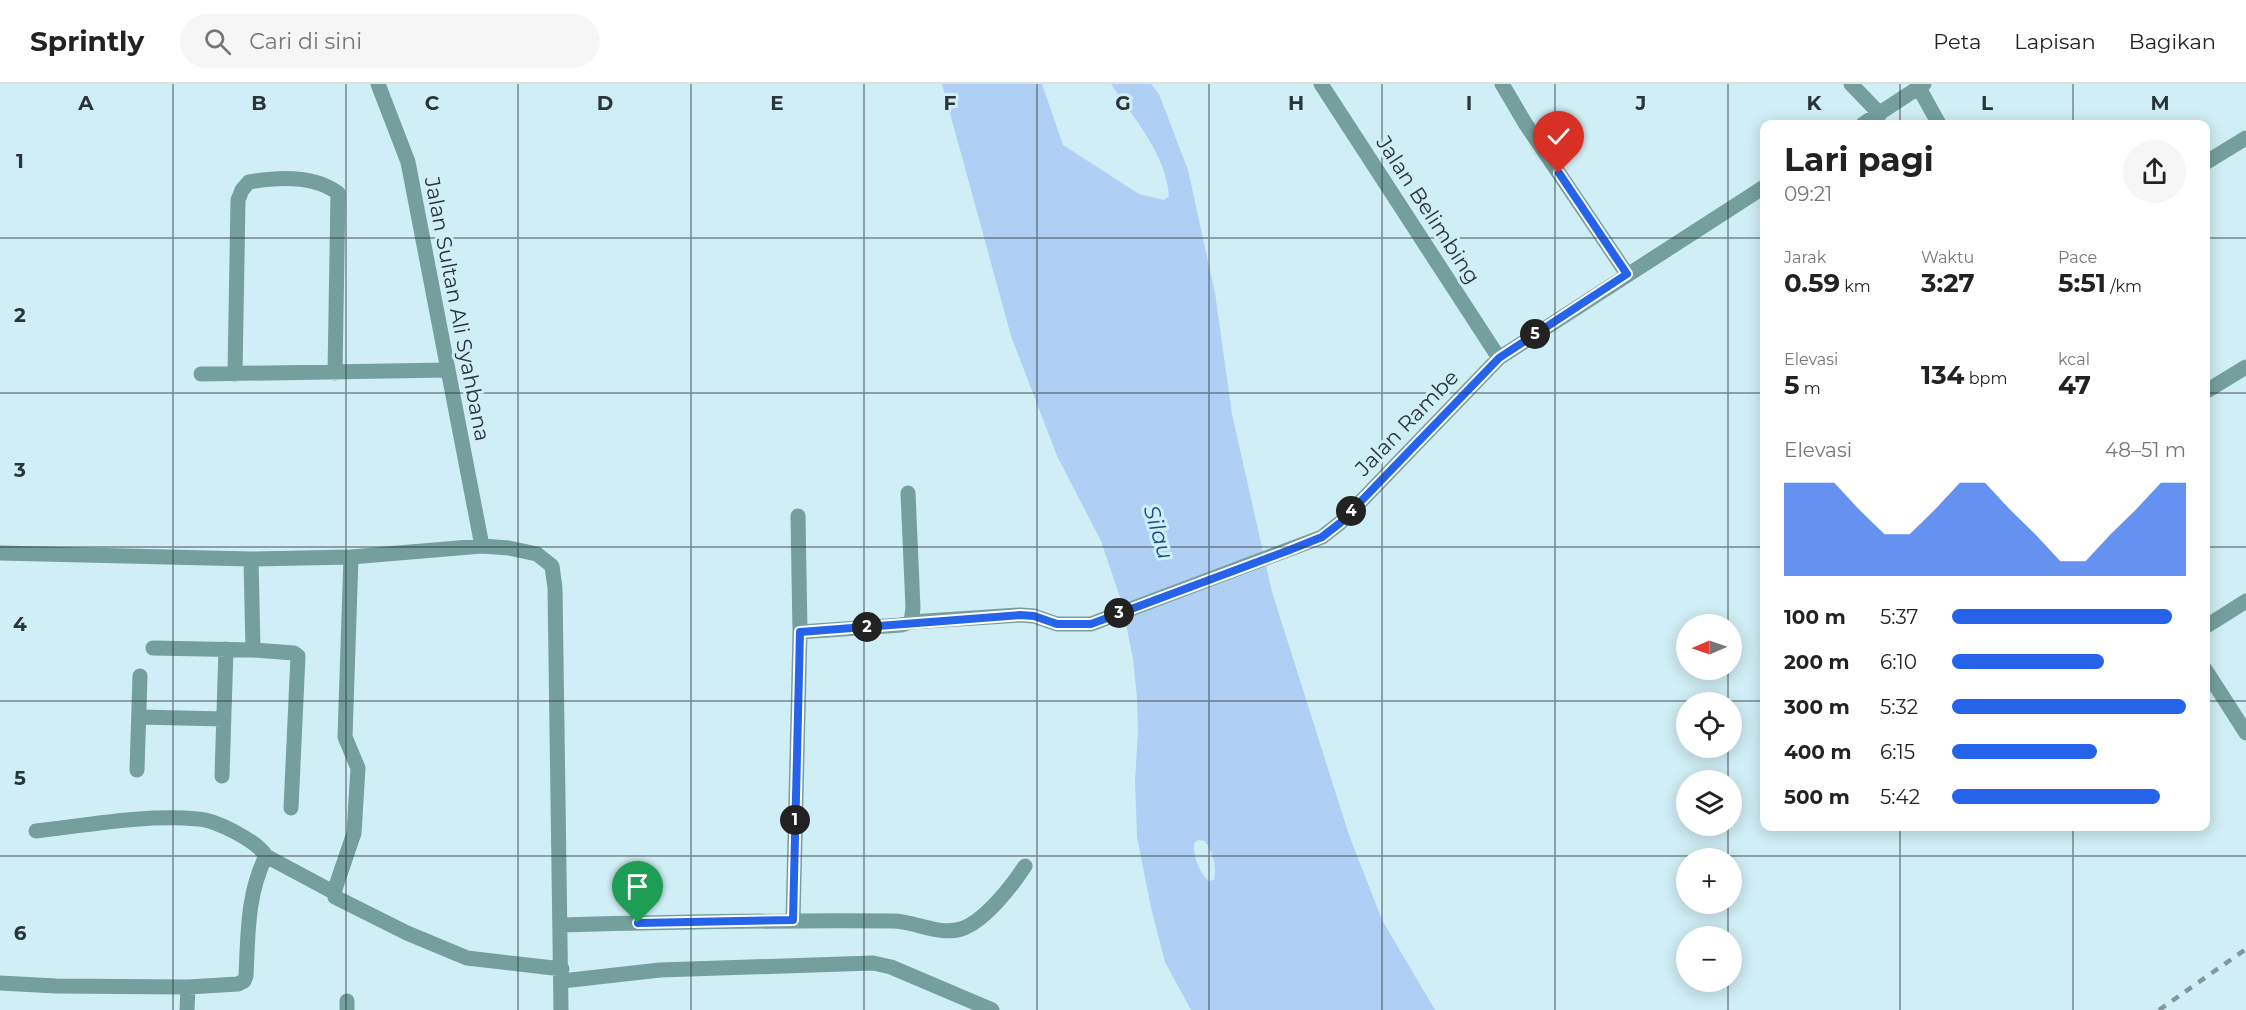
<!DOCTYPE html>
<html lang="id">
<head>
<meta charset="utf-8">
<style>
  body { margin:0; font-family:Montserrat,sans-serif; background:#f6f6f6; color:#222; height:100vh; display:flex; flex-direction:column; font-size:22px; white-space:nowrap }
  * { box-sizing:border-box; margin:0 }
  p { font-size:20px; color:#767676 }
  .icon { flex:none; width:33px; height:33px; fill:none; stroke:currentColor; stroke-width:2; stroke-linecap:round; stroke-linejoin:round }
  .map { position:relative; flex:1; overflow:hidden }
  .details { position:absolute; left:1760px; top:36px; width:450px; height:711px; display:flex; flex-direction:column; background:#fff; border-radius:12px; box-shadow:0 3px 15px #0003 }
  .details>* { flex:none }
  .needle { width:39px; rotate:268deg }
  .fabs { position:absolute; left:1676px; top:530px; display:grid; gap:12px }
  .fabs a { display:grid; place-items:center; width:66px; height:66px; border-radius:50%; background:#fff; box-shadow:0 3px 15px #0003; font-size:30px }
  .pin { position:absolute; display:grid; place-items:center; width:51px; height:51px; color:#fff; margin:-62px -26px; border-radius:50% 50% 50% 0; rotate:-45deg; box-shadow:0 0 6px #0007 }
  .pin .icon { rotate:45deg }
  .km { position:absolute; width:30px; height:30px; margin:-15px; border-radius:50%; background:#222; color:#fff; font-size:16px; line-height:30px; text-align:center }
  .round { display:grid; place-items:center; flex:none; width:63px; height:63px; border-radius:32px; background:#f6f6f6 }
  .overview { display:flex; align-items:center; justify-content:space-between; height:102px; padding:0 24px }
  h1 { font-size:33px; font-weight:700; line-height:45px }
  .figures { display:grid; grid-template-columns:repeat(3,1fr); gap:9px; height:102px; padding:6px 24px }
  .figures div { display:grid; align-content:center }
  .figures b { font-size:26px; font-weight:700 }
  .figures small { font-size:16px; font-weight:400 }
  .figures p { font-size:16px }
  .chart { height:168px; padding:12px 24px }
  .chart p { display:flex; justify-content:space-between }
  .chart svg { width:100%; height:108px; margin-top:6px; fill:#2563eb; opacity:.7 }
  ul { padding:0 24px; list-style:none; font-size:20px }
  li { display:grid; grid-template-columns:96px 72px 1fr; align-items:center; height:45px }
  li i { height:15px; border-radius:8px; background:#2563eb }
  header { display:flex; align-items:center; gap:36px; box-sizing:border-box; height:84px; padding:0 30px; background:#fff; border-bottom:2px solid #e0e0e0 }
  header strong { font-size:28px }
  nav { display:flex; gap:33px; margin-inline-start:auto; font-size:21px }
  .search { width:420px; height:54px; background:#f6f6f6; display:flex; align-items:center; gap:15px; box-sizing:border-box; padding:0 21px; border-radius:33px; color:#767676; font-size:22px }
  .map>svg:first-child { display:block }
</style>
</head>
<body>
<header>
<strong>Sprintly</strong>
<div class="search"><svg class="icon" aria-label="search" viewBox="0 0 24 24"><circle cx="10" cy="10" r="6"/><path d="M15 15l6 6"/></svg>Cari di sini</div>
<nav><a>Peta</a><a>Lapisan</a><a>Bagikan</a></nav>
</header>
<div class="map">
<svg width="2246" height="926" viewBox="0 0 2246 926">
  <rect width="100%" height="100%" fill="#d0eef5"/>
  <!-- water -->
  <path fill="#afd0f4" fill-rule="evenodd" d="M942,0H1042L1063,61L1139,110L1164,116L1169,112C1166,70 1133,33 1111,0H1151L1159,10L1188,86L1215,209L1232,330L1272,508L1349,751L1382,836L1435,926H1191L1165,878L1151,824L1137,753L1135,697L1138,647L1137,614L1133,575L1122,519L1101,457L1057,372L1011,252ZM1198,756L1205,757C1213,769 1217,781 1214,796L1209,797C1199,789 1193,772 1194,759Z"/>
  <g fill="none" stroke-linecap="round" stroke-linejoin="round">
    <!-- street -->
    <path stroke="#749f9c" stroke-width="15" d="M378,0L408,78L482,462
      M1321,0L1499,274
      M1502,0L1525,39L1627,190
      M1851,0L1880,30
      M1919,4L1939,40
      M1863,40L1924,0
      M2205,79L2246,54
      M201,290L447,286
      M235,290L238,116L242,106L249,98C277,93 314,91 338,109L335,289
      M2205,308L2246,283
      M0,469L251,475L351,473L482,462L509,464L537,470L552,482L555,504L561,926
      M351,473L345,653L358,684L354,749L335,805V813L407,849L467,874L562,885
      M251,475L253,566
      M911,538L1020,531L1034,532L1057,540H1091L1322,453L1340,439L1499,274L1764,103
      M2205,543L2246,517
      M800,548L901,541L911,538L913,524L908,409
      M153,564L253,566L294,569L298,572L291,724
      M2205,585L2246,649
      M139,633L224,635
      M137,686L140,592
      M222,692L226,565
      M36,747C89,741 145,730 198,735C216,736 257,757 266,772C247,810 248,851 246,892L244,897L238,900L188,903
      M266,772L335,809
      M793,836L800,548L798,432
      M560,841C671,838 782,836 893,837C915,837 939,852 961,845C984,838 1012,802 1025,782
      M562,897L660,886L873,879L891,883L992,926
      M0,899L56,902L188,903L187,926
      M347,926V917"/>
    <!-- rail -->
    <path stroke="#82989d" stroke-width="4.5" stroke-dasharray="8 8" stroke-linecap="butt" d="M2159,926L2246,865"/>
  </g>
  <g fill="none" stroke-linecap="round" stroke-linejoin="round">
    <defs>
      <path id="route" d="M638,839L793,836L800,548L1020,531L1034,532L1057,540H1091L1287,467L1322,453L1340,439L1499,274L1627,190L1559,89"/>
    </defs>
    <!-- route casing -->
    <use href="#route" stroke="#fff" stroke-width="12"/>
    <!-- route -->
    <use href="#route" stroke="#2563eb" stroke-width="8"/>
  </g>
  <!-- grid -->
  <path fill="none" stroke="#293538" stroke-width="1.5" stroke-opacity="0.55" d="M173,0V926M346,0V926M518,0V926M691,0V926M864,0V926M1037,0V926M1209,0V926M1382,0V926M1555,0V926M1728,0V540M1900,0V40M2073,0V40M0,154H1764M2205,154H2246M0,309H1764M2205,309H2246M0,463H1764M2205,463H2246M1728,585V618M0,617H1764M2205,617H2246M1728,663V696M1728,741V774M1900,742V926M2073,742V926M0,772H2246M1728,819V852M1728,897V926"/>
  <g text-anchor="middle" stroke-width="6" stroke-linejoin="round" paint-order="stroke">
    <!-- street labels -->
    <g font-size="21" fill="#293538" stroke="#d0eef5">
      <text transform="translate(1428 126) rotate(57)" y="7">Jalan Belimbing</text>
      <text transform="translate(457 225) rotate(79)" y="7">Jalan Sultan Ali Syahbana</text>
      <text transform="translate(1407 339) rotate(-46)" y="7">Jalan Rambe</text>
    </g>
    <!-- water labels -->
    <g font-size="22" font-style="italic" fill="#174e84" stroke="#d0eef5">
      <text transform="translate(1159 448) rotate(73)" y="8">Silau</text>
    </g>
  </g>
  <g font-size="20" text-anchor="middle" font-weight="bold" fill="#293538" stroke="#d0eef5" stroke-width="6" stroke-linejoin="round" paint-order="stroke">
    <text x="86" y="26">A</text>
    <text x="259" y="26">B</text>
    <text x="432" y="26">C</text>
    <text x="605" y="26">D</text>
    <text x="777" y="26">E</text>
    <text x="950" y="26">F</text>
    <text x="1123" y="26">G</text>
    <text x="1296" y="26">H</text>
    <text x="1469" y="26">I</text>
    <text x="1641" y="26">J</text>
    <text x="1814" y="26">K</text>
    <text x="1987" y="26">L</text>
    <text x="2160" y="26">M</text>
    <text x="20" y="84">1</text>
    <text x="20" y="238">2</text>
    <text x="20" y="393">3</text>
    <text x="20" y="547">4</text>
    <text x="20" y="701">5</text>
    <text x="20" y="856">6</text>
  </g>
</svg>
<div class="fabs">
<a><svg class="needle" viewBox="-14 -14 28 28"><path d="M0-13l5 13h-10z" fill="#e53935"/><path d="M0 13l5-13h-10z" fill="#767676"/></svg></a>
<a><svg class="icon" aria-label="locate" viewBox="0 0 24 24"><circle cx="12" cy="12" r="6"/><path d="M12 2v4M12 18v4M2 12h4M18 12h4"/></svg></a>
<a><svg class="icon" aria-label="layers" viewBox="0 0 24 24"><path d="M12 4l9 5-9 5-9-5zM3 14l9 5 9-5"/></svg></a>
<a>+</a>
<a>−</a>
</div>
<div class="pin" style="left:638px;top:839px;background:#1e9e55"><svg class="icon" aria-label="arrive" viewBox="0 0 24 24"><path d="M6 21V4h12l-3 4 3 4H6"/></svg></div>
<div class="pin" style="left:1559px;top:89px;background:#d93025"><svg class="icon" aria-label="check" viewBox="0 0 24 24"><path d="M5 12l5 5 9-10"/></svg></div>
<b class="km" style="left:795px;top:736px">1</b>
<b class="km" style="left:867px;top:543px">2</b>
<b class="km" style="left:1119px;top:529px">3</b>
<b class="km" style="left:1351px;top:427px">4</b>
<b class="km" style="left:1535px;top:250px">5</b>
<section class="details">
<div class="overview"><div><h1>Lari pagi</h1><p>09:21</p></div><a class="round"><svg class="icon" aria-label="share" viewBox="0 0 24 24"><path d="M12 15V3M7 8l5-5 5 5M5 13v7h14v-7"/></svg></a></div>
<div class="figures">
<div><p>Jarak</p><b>0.59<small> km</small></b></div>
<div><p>Waktu</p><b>3:27</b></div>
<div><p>Pace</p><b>5:51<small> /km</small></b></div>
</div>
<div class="figures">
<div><p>Elevasi</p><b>5<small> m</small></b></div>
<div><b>134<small> bpm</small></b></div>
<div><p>kcal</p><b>47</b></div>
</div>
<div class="chart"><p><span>Elevasi</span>48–51 m</p>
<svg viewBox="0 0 160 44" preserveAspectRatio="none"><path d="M0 44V6L10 6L20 6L30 17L40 27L50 27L60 17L70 6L80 6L90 17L100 27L110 38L120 38L130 27L140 17L150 6L160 6V44z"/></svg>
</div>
<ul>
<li><b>100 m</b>5:37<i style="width:94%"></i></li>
<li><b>200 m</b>6:10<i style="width:65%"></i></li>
<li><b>300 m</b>5:32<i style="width:100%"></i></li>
<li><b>400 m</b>6:15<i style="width:62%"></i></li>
<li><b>500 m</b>5:42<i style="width:89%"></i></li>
</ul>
</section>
</div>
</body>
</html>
